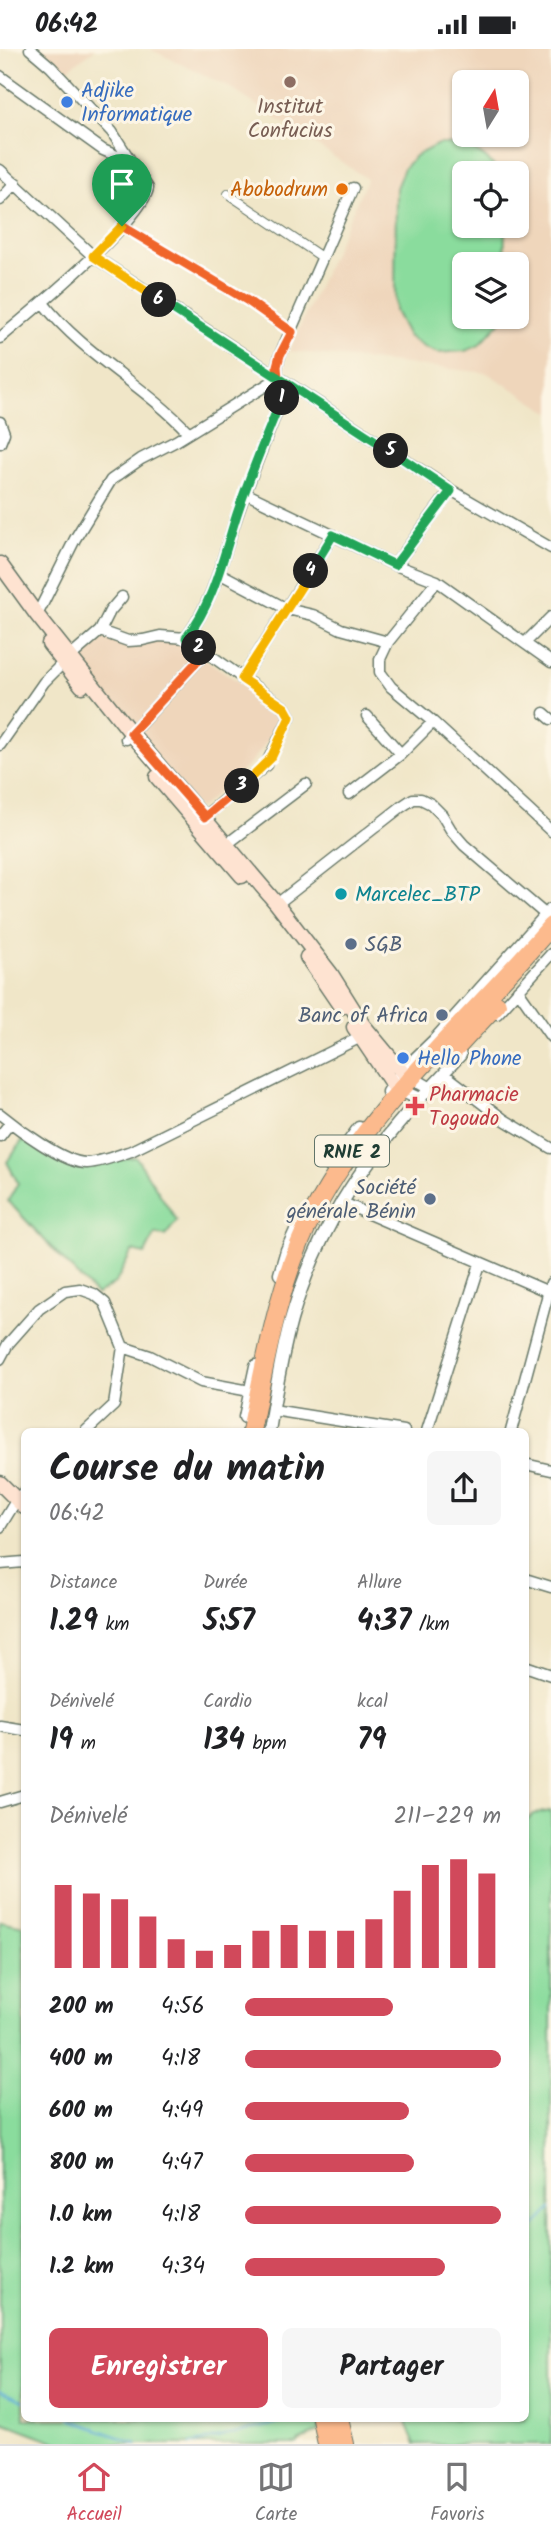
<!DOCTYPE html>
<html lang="fr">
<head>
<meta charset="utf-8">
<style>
  body { margin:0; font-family:Kalam,sans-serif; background:#f6f6f6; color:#202124; height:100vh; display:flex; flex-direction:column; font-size:26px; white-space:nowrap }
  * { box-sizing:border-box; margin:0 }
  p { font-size:23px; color:#757577 }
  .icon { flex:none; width:38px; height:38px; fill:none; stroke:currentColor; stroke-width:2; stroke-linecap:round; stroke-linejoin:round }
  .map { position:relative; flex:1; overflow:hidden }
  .panel { position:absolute; left:21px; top:1379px; width:508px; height:994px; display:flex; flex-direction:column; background:#fff; border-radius:10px; box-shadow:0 2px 5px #0004 }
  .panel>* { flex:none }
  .needle { width:46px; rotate:11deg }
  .buttons { position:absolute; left:452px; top:21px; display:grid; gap:14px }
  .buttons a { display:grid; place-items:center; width:77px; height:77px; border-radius:10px; background:#fff; box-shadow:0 2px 5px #0004; font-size:35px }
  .pin { position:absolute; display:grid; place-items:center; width:60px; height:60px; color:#fff; margin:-72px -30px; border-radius:50% 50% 50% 0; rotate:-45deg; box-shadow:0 0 7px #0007 }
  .pin .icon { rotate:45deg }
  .km { position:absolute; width:35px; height:35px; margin:-18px; border-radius:50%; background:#222; color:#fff; font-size:19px; line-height:35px; text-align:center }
  .round { display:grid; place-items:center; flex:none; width:74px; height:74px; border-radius:10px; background:#f6f6f6 }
  .summary { display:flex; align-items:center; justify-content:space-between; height:119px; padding:0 28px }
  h1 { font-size:38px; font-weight:600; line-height:52px }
  .stats { display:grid; grid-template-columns:repeat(3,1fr); gap:10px; height:119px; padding:7px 28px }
  .stats div { display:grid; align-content:center }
  .stats b { font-size:30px; font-weight:600 }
  .stats small { font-size:19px; font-weight:400 }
  .stats p { font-size:19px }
  .chart { height:196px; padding:14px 28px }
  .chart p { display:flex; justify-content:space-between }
  .chart svg { width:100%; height:126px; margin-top:7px; stroke:#d1495b; stroke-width:6 }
  .action { display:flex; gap:14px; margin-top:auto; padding:14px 28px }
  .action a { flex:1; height:80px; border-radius:10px; background:#d1495b; color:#fff; font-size:28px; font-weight:600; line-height:80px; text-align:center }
  .action a+a { background:#f6f6f6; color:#202124 }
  ul { padding:0 28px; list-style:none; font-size:23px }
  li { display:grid; grid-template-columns:112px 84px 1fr; align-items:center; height:52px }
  li i { height:18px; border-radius:9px; background:#d1495b }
  .status { display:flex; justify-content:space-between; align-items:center; height:49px; padding:0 35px; background:#fff; direction:ltr }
  .status svg { height:19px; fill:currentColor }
  .menu { display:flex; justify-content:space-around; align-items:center; height:98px; border-top:2px solid #e0e0e0; background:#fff; font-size:19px; color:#757577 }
  .menu a { display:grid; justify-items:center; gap:4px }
  .menu .active { color:#d1495b }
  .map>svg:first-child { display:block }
</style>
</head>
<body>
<div class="status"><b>06:42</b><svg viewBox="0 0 49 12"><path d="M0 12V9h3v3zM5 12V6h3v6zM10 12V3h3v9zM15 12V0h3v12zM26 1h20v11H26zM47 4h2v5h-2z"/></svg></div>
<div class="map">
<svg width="551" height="2395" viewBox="0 0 551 2395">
  <rect width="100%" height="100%" fill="#fcf5e5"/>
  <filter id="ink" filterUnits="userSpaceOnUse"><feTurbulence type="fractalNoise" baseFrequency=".0143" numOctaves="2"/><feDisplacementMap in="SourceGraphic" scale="14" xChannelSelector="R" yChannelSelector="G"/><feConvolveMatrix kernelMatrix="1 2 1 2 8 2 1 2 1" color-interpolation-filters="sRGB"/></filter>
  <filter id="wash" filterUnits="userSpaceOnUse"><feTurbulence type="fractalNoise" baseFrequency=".00686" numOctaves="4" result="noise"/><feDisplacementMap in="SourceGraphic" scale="28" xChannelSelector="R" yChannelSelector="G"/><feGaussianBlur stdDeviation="1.57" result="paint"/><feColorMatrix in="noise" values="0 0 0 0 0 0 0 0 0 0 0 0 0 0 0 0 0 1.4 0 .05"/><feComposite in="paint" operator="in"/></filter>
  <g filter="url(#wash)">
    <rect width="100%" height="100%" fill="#f0e6c8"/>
    <!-- built -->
    <path fill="#efd6bb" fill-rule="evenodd" d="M37,0H95L63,24Z
      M150,0H551V364L487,324L289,302L367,130L229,38ZM464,33H516V86H464ZM464,124H516V177H464ZM464,215H516V268H464Z
      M105,588L118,594L163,589L180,593L280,661V671L262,700L248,717L199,760L74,612Z"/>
    <!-- green -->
    <path fill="#8adc9d" stroke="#548c68" stroke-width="2" d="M438,95C465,94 483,101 499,124H464V177H505L504,215H464V268H501L500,273L478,297L465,302L438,304L425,299L408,287L395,262L396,139L404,119L415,107Z
      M22,1092L44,1098L78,1116L136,1108L177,1172L165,1187L155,1185L145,1205L132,1202L116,1233L96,1246L8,1152L18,1134L7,1113Z
      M551,1762V2395H415L406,2374L407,2370H525V1773L534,1765Z
      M0,1872L24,1877V2370H319V2383L298,2393V2395H61L0,2372Z"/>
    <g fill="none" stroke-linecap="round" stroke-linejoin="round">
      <!-- stream -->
      <path stroke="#52abd0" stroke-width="2.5" d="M525,2187L551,2160
        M0,2342L24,2352
        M70,2370L137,2395
        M191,2395L296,2370"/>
    </g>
  </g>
  <g filter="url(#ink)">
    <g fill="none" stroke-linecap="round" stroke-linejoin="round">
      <defs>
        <path id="pedestrian" d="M228,145L323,209
          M123,177L248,252L292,283"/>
        <path id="minor" d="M0,27L103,101L131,113
          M0,121L93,207L451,441L551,499
          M0,151L16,134
          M43,254C84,306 143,335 188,383
          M0,289C29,265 143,171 148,139L112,83L51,18L30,0
          M0,373L4,384L0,394
          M245,444L395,516L437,532L551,613
          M395,516L451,441
          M219,524L287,560L313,566L341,580L388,593
          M437,532L388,593L380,610V623L391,638L433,673L551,782
          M37,566L75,490L111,431L141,410L176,392L278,329L277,317L280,306L353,139
          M100,582L110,562L122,548
          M186,589C215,551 223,505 239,461C254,418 271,377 288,335
          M526,593L551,568
          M242,630L333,486
          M544,664L551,670
          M367,667L401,705L433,673
          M126,690L205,604
          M0,696L44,633L63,614L100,582L128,592L143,591L160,587L186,589L285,659L290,668L266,716L198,773
          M349,745L401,705
          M227,795L306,735
          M277,855L401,758L413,750H421L431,755L442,766L451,781L464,796L546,866
          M518,941L551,988
          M497,965L551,905
          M444,1025L503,1070L551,1099
          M420,1050L461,1006
          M0,1065C17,1079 65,1115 87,1114C102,1113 117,1107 131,1102L361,988
          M0,1087L10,1074
          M341,1153L551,1244
          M123,1298L150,1307L201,1333L250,1342
          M0,1310L8,1295L39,1260L65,1242L80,1240L94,1245L105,1254L123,1298L114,1356L86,1382
          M273,1361L404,1382
          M427,1382L480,1215
          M511,1382L551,1234
          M525,1415L551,1421
          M0,1478L17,1450L24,1443
          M0,1515L24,1513
          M525,1530L551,1538
          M525,1617L551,1626
          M0,1677L24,1681
          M0,1753L24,1746"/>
        <path id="tertiary" d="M405,1025L431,1040
          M388,1043L402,1023L434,992L551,861
          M331,1118L359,1079
          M280,1225L287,1201L298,1177
          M245,1368L256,1317
          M269,1382C275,1346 281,1307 291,1271C316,1184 360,1116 420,1050L396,1039"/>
        <path id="secondary" d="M0,515L37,566L131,684L277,855L331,925L363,976L402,1023
          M49,595L82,637
          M157,728L242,827
          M307,908L341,958
          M354,978L393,1036
          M0,1434L24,1458"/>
        <path id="trunk" d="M447,1009L497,955
          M251,1382C266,1309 279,1230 314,1163C371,1055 472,970 551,877
          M322,2370L327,2395
          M339,2370L345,2395"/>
      </defs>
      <!-- pedestrian casing -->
      <use href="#pedestrian" stroke="#687868" stroke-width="10"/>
      <!-- minor casing -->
      <use href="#minor" stroke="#687868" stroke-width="13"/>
      <!-- tertiary casing -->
      <use href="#tertiary" stroke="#687868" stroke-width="15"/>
      <!-- secondary casing -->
      <use href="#secondary" stroke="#687868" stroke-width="17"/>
      <!-- trunk casing -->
      <use href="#trunk" stroke="#687868" stroke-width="20"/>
      <!-- pedestrian -->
      <use href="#pedestrian" stroke="#fff" stroke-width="8"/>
      <!-- minor -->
      <use href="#minor" stroke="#fff" stroke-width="10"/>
      <!-- tertiary -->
      <use href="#tertiary" stroke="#fff" stroke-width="12"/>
      <!-- secondary -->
      <use href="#secondary" stroke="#fee3d1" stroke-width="14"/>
      <!-- trunk -->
      <use href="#trunk" stroke="#fcba8d" stroke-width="18"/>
    </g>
  </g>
  <g fill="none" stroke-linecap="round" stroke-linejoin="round" filter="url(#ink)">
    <defs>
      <path id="split-1" d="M122,177L248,252L292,283L280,306L277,317L278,329L288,335L282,349"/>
      <path id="split-2" d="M199,599L186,589C214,553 223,508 237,465C250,426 266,387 282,349"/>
      <path id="split-3" d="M199,599L205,604L131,684L205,768L242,737"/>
      <path id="split-4" d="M242,737L271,709L290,668L285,659L242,630L311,522"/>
      <path id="split-5" d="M311,522L333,486L395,516L451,442L391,402"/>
      <path id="split-6" d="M159,251L391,402"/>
      <path id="split-7" d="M122,177L93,207L159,251"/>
    </defs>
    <!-- split-1 casing -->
    <use href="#split-1" stroke="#fff" stroke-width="14"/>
    <!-- split-2 casing -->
    <use href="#split-2" stroke="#fff" stroke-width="14"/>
    <!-- split-3 casing -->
    <use href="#split-3" stroke="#fff" stroke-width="14"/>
    <!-- split-4 casing -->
    <use href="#split-4" stroke="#fff" stroke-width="14"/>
    <!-- split-5 casing -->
    <use href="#split-5" stroke="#fff" stroke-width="14"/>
    <!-- split-6 casing -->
    <use href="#split-6" stroke="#fff" stroke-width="14"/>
    <!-- split-7 casing -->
    <use href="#split-7" stroke="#fff" stroke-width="14"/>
    <!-- split-1 -->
    <use href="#split-1" stroke="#f0652b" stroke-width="9"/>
    <!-- split-2 -->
    <use href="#split-2" stroke="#22a559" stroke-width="9"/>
    <!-- split-3 -->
    <use href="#split-3" stroke="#f0652b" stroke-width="9"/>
    <!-- split-4 -->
    <use href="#split-4" stroke="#f5b400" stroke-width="9"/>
    <!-- split-5 -->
    <use href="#split-5" stroke="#22a559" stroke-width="9"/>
    <!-- split-6 -->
    <use href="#split-6" stroke="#22a559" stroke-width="9"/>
    <!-- split-7 -->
    <use href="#split-7" stroke="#f5b400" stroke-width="9"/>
  </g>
  <!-- markers -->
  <circle fill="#8d6e63" stroke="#fcf5e5" stroke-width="2.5" cx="290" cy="33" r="7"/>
  <g fill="#3f7fe0" stroke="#fcf5e5" stroke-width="2.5">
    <circle cx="67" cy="53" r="7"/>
    <circle cx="403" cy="1009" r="7"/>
  </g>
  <circle fill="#e8710a" stroke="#fcf5e5" stroke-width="2.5" cx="342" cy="140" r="7"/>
  <circle fill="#0f9aa8" stroke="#fcf5e5" stroke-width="2.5" cx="341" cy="845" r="7"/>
  <g fill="#5c6f8a" stroke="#fcf5e5" stroke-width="2.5">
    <circle cx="351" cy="895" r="7"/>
    <circle cx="442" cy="966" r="7"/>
    <circle cx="430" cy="1150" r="7"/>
  </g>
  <path fill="#e0444e" stroke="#fcf5e5" stroke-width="2.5" d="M411.5 1046.5h7v7h7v7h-7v7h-7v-7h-7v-7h7z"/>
  <g text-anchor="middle" stroke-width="6" stroke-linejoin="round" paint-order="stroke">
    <!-- shield labels -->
    <rect fill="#fcf5e5" stroke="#617469" stroke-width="2" x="315" y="1086.5" width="74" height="31" rx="5"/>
    <g font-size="19" font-weight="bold" fill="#1f3d34">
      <text x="352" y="1109">RNIE 2</text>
    </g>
    <!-- shop labels -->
    <g font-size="21" fill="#366cbe" stroke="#fcf5e5" text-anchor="start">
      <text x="81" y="48">Adjike<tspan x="81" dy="24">Informatique</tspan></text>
      <text x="417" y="1016">Hello Phone</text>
    </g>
    <!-- education labels -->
    <g font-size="21" fill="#785e54" stroke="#fcf5e5">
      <text x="290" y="64">Institut<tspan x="290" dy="24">Confucius</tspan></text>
    </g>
    <!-- food labels -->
    <g font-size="21" fill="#c56008" stroke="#fcf5e5" text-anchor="end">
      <text x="328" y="147">Abobodrum</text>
    </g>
    <!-- culture labels -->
    <g font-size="21" fill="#0d838f" stroke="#fcf5e5" text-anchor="start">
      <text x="355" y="852">Marcelec_BTP</text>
    </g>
    <!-- service labels -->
    <g font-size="21" fill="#4e5e75" stroke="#fcf5e5" text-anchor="end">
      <text x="365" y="902" text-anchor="start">SGB</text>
      <text x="428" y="973">Banc of Africa</text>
      <text x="416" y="1145">Société<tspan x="416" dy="24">générale Bénin</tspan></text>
    </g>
    <!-- health labels -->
    <g font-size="21" fill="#be3a42" stroke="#fcf5e5" text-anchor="start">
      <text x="429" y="1052">Pharmacie<tspan x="429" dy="24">Togoudo</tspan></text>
    </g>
  </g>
</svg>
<div class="buttons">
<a><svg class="needle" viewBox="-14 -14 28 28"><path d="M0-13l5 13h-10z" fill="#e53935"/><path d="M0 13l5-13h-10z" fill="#757577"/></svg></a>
<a><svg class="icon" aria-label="locate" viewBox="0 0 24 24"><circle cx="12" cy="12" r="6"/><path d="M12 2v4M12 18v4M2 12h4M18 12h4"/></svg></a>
<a><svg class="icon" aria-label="layers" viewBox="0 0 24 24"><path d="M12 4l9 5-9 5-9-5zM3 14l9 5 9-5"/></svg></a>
</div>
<div class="pin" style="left:122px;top:177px;background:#1e9e55"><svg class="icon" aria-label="arrive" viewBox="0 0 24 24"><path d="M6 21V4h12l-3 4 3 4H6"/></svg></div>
<b class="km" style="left:282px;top:349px">1</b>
<b class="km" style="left:199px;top:599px">2</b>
<b class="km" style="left:242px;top:737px">3</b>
<b class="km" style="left:311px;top:522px">4</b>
<b class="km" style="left:391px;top:402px">5</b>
<b class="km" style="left:159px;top:251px">6</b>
<section class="panel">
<div class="summary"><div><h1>Course du matin</h1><p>06:42</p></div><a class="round"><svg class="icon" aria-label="share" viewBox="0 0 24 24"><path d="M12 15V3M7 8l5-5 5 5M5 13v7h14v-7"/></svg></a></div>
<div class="stats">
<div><p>Distance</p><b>1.29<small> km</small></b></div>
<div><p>Durée</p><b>5:57</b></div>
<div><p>Allure</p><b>4:37<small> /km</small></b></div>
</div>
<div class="stats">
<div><p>Dénivelé</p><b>19<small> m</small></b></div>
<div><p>Cardio</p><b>134<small> bpm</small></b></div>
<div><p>kcal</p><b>79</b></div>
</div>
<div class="chart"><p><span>Dénivelé</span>211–229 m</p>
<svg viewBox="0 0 160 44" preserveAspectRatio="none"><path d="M5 44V15M15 44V18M25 44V20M35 44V26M45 44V34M55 44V38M65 44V36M75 44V31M85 44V29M95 44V31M105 44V31M115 44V27M125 44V17M135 44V8M145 44V6M155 44V11"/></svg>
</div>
<ul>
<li><b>200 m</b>4:56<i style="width:58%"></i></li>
<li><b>400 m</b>4:18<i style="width:100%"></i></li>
<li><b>600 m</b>4:49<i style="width:64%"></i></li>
<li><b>800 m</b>4:47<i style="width:66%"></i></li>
<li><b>1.0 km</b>4:18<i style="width:100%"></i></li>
<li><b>1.2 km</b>4:34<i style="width:78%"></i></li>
</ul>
<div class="action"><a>Enregistrer</a><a>Partager</a></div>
</section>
</div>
<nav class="menu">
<a class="active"><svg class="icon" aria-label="home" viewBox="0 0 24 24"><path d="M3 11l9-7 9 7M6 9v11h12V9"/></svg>Accueil</a>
<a><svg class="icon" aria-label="map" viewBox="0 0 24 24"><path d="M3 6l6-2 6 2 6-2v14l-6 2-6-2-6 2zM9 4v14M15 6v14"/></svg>Carte</a>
<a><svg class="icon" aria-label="saved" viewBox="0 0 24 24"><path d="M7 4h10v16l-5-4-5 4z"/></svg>Favoris</a>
</nav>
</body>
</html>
